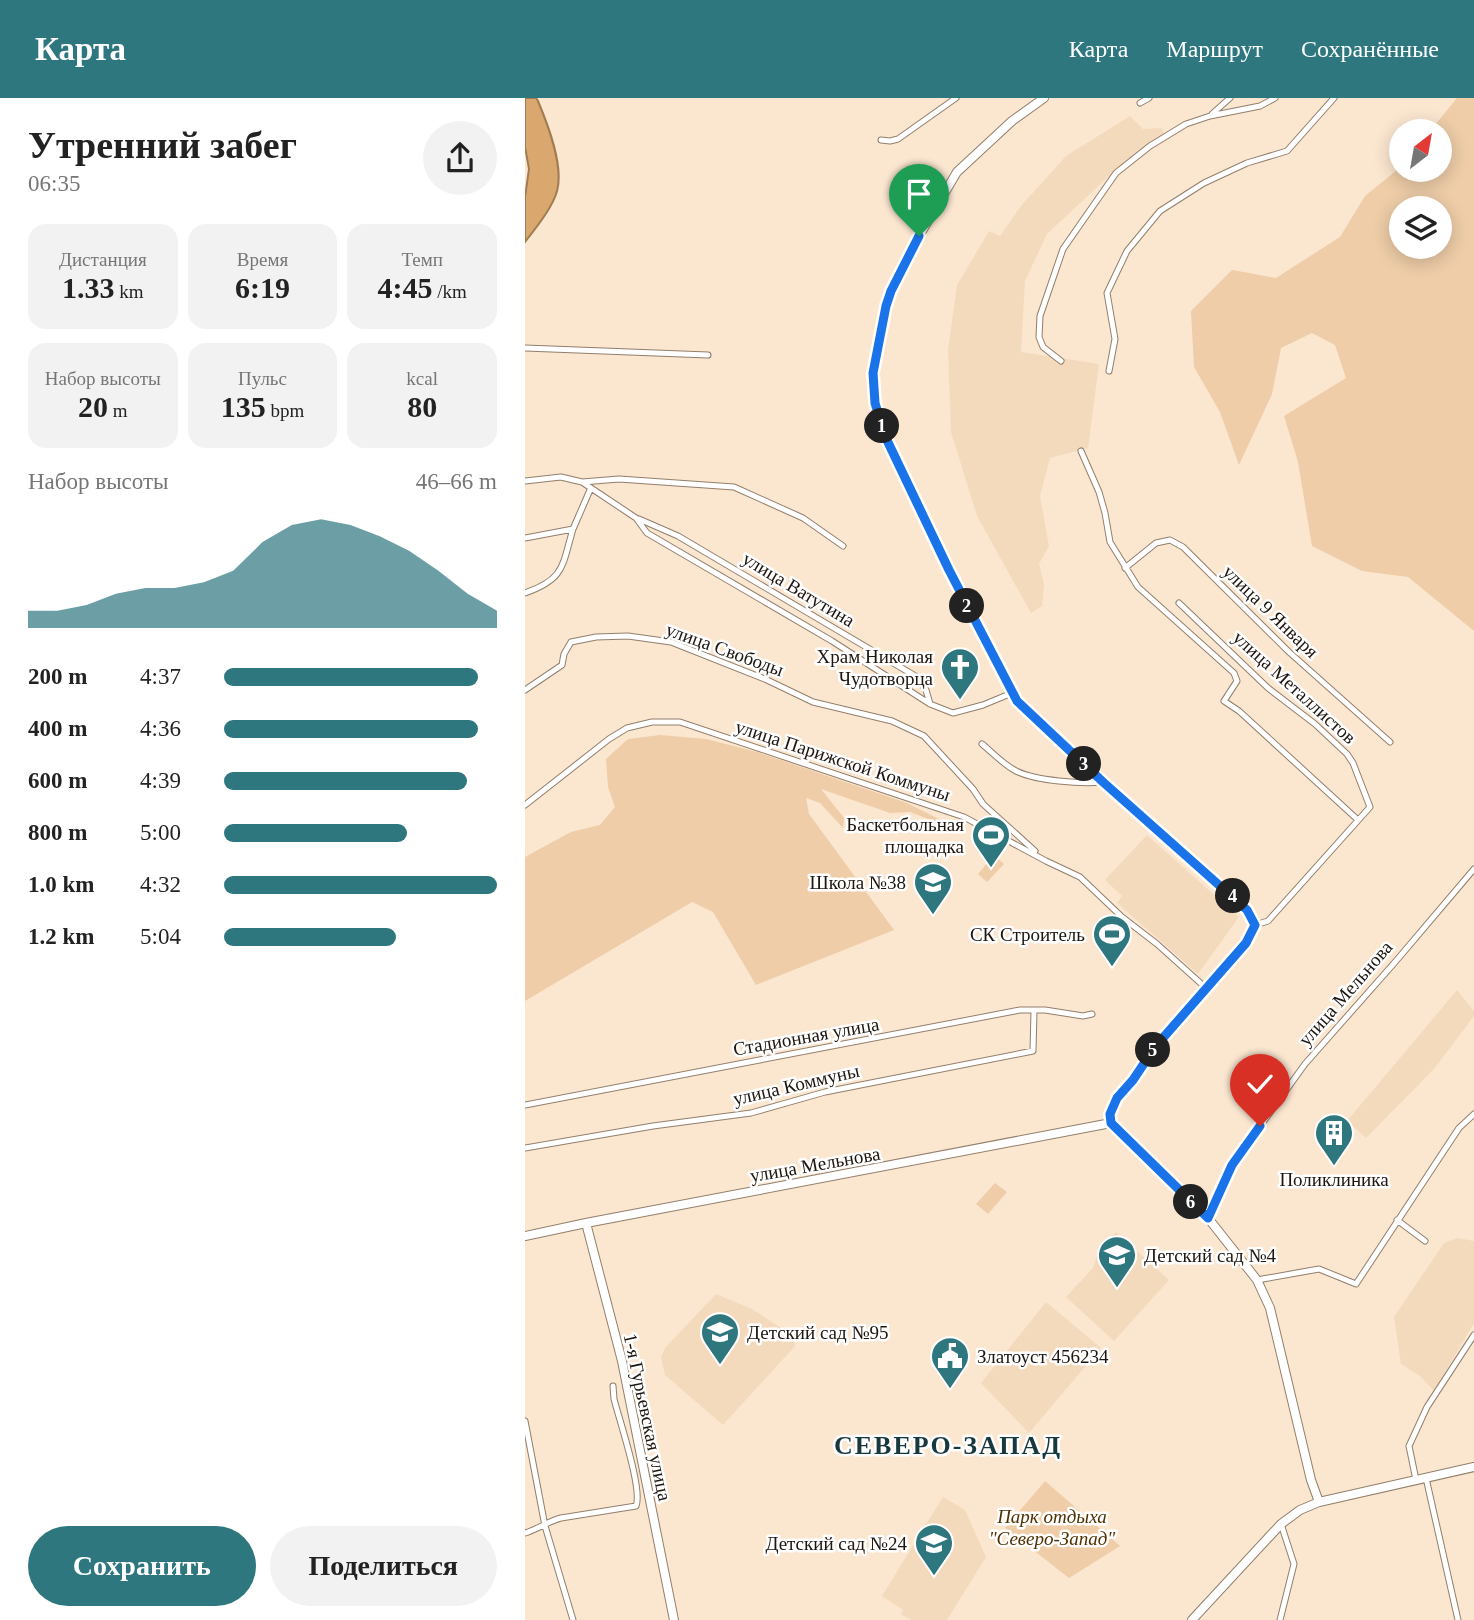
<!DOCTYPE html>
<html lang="ru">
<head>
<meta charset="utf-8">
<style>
  body { margin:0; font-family:Georgia,serif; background:#f2f2f2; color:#222; height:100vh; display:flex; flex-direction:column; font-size:26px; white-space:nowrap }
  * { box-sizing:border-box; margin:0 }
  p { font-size:23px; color:#767676 }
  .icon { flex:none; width:38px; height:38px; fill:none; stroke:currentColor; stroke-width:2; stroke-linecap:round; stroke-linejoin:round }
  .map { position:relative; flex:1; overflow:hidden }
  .drawer { display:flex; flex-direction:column; background:#fff; width:525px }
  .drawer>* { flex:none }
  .needle { width:46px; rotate:31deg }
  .controls { position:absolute; left:864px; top:21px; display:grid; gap:14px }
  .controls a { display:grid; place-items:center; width:63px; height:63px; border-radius:50%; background:#fff; box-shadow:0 4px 18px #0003; font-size:35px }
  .pin { position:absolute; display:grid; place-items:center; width:60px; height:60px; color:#fff; margin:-72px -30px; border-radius:50% 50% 50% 0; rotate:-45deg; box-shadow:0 0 7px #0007 }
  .pin .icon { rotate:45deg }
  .km { position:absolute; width:35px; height:35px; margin:-18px; border-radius:50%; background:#222; color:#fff; font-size:19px; line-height:35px; text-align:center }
  .round { display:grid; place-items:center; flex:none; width:74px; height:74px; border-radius:37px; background:#f2f2f2 }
  .overview { display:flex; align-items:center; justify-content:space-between; height:119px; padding:0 28px }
  h1 { font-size:38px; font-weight:700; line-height:52px }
  .figures { display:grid; grid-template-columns:repeat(3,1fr); gap:10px; height:119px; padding:7px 28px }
  .figures div { display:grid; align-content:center; border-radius:18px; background:#f2f2f2; text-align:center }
  .figures b { font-size:30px; font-weight:700 }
  .figures small { font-size:19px; font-weight:400 }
  .figures p { font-size:19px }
  .chart { height:196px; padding:14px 28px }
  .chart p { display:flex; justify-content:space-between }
  .chart svg { width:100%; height:126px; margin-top:7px; fill:#2e777f; opacity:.7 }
  .cta { display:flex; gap:14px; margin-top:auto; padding:14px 28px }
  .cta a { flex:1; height:80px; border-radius:42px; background:#2e777f; color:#fff; font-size:28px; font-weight:700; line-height:80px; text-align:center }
  .cta a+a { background:#f2f2f2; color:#222 }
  ul { padding:0 28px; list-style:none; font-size:23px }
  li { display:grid; grid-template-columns:112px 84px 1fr; align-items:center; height:52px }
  li i { height:18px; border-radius:9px; background:#2e777f }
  header { display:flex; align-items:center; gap:42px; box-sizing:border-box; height:98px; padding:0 35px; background:#2e777f; color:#fff }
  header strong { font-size:33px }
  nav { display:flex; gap:38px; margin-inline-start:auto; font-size:24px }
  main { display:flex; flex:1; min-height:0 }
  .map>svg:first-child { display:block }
</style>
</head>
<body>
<header>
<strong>Карта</strong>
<nav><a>Карта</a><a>Маршрут</a><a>Сохранённые</a></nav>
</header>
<main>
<section class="drawer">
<div class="overview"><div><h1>Утренний забег</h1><p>06:35</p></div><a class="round"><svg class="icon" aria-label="share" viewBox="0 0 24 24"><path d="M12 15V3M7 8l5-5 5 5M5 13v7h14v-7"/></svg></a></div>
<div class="figures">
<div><p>Дистанция</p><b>1.33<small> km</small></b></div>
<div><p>Время</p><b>6:19</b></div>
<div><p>Темп</p><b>4:45<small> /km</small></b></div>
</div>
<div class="figures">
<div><p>Набор высоты</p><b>20<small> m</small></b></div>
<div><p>Пульс</p><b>135<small> bpm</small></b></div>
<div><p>kcal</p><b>80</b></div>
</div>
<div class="chart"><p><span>Набор высоты</span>46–66 m</p>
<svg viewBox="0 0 160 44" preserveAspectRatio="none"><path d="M0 44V38L10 38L20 36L30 32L40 30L50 30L60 28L70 24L80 14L90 8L100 6L110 8L120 12L130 17L140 24L150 32L160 38V44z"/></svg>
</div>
<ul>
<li><b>200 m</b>4:37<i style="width:93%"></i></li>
<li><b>400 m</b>4:36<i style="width:93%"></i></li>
<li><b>600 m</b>4:39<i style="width:89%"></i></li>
<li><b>800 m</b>5:00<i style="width:67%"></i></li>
<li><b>1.0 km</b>4:32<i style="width:100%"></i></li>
<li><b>1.2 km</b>5:04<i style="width:63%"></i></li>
</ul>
<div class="cta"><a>Сохранить</a><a>Поделиться</a></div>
</section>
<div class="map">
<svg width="949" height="1522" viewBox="0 0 949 1522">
  <rect width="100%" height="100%" fill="#fbe6d0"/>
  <!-- built -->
  <path fill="#f4dabd" d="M605,18L618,31L636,30L643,40L582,80L522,136L500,183L496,254L574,266L563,350L525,360L515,398L524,448L514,466L519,486L517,508L506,515L452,418L426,334L423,252L432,187L464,133L475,138L496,108L541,58Z
    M622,737L714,819L673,876L592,805L597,798L580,782Z
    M932,892L949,913V918L909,971L841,1040L822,1023Z
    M591,1134L644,1182L589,1243L541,1199L568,1170L574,1152Z
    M933,1140L949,1143V1225L909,1293L895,1278L876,1266L869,1219L919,1145Z
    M191,1196L227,1211L256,1230L269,1242L270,1248L198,1327L140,1277L136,1259L140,1250Z
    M521,1204L576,1250L504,1335L456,1285Z
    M418,1399L440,1412L461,1459L422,1522H386L376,1516L378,1512L357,1498Z"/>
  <!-- green -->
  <path fill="#eecda8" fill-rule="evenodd" d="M932,0H949V533L883,479L837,473L787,448L773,364L759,318L821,280L810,247L787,235L756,250L747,296L714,367L695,314L669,269L666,213L707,172L751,180L815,139L840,98L877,68V72H915V33H905ZM915,110V149H877V110Z
    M135,637L181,641L232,654L382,705L416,722L411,724L385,714L365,715L296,691L319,720L318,730L295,705L281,700L284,716L369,832L231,887L188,814L167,804L0,903V759L46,734L75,727L90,709L83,689L81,661L103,641Z
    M469,757L479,766L462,784L453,776Z
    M470,1085L482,1094L463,1116L451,1106Z
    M520,1383L595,1448L544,1480L480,1430Z"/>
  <!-- water -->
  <path fill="#daa86f" stroke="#a17c52" stroke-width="2" d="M0,0H11L13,3C23,27 39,68 32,93C28,109 10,131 0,144V99L4,71L0,49Z"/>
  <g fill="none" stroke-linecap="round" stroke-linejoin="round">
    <defs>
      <path id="minor" d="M615,5L624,0
        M687,16L705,0
        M356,42L365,43L373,41L431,0
        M0,250L183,257
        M536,263L518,249L514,239L515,218L538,151L591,75L625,48L661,26L685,18L735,8L750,0
        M584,273L590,241L582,195L602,153L635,113L679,85L722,65L762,53L809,0
        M556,353L574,394L580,415L585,444L613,489L709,575L712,583L699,603L714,613L833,722
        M0,383L36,379L57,384L111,420L122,435L307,543L405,606L428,615L458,607L487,595
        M57,384L94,381L209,389L278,420L318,448
        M114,421L153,438L392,579L401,592L405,606
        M0,440L48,431L65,392
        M600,470L631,445L645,442L658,449L764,554L865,644
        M0,495C40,481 37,468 48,431
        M654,505L743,590L790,626L822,656L828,665L845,709L743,823L730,827
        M0,592L37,567L39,556L46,544L71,539L103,538L146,544L242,582L288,604L367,623L399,638L448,691L458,706L510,753
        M457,646C468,655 479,667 491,673C511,683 556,686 578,684
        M0,707L84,641L102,630L127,624H155L439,719L521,763L555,779L597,819L632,846L681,890
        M0,1007L495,912H520L558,918L567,916
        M0,1050L128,1028L226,1015L300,994L508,953L509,913
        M683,1120L707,1067L780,966L871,863L949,771
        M872,1122L900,1143
        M732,1182L794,1171L831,1186L934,1030L949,1016
        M0,1323L20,1428L48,1522
        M901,1380L933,1522
        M891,1382L884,1348L902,1309L949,1237
        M0,1435C13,1431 24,1423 36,1420L111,1408C118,1392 94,1321 89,1301L88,1288
        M755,1522L769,1466L756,1426"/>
      <path id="secondary" d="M519,0L487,23L432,74L394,138L366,193L361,208L348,275L350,305L360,338L424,472L492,603L578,684L722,812L730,827L721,845L630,949L608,982L592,1000L585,1016L586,1025
        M586,1025L683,1120L732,1182L745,1210L786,1382L794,1404
        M61,1125L97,1263L149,1522
        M0,1138L61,1125L586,1025
        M667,1522L756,1426L775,1412L794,1404L949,1369"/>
    </defs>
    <!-- minor casing -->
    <use href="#minor" stroke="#927f6b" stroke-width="7"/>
    <!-- secondary casing -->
    <use href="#secondary" stroke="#927f6b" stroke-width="10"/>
    <!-- minor -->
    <use href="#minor" stroke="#fff" stroke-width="5"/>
    <!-- secondary -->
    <use href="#secondary" stroke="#fff" stroke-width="8"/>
  </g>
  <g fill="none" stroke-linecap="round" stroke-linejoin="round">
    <defs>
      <path id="route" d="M394,138L366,193L361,208L348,275L350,305L360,338L424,472L492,603L578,684L722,812L730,827L721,845L630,949L608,982L592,1000L585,1016L586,1025L683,1120L707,1067L735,1028"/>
    </defs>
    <!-- route casing -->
    <use href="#route" stroke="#fff" stroke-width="14"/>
    <!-- route -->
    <use href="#route" stroke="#1a73e8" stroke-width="9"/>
  </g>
  <!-- icons -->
  <defs>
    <symbol id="church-pin" viewBox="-11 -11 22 30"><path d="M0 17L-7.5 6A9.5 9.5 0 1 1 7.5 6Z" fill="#2e777f" stroke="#fff"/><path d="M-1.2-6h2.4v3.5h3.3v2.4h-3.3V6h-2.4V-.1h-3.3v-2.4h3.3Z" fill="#fff"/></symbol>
    <symbol id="stadium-pin" viewBox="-11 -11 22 30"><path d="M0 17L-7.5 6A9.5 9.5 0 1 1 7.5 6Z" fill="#2e777f" stroke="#fff"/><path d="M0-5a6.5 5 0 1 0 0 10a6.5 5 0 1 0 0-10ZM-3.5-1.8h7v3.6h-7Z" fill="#fff"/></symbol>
    <symbol id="school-pin" viewBox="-11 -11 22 30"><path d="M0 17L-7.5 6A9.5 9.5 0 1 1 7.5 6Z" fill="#2e777f" stroke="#fff"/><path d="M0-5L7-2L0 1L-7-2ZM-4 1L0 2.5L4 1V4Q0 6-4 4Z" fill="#fff"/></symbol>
    <symbol id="building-pin" viewBox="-11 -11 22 30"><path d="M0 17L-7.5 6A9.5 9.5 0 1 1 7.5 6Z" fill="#2e777f" stroke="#fff"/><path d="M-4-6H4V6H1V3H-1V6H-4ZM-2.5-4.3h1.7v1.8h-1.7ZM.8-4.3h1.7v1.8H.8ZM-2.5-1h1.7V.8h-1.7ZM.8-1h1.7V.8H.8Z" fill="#fff"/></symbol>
    <symbol id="civic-pin" viewBox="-11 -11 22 30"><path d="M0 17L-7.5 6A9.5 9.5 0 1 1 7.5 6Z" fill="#2e777f" stroke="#fff"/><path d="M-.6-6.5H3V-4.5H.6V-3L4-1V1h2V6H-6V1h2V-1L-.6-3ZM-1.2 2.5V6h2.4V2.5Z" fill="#fff"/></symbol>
  </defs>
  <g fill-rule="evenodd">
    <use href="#church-pin" x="413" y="547" width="44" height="60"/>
    <use href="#stadium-pin" x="444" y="715" width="44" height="60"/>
    <use href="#school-pin" x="386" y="762" width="44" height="60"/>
    <use href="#stadium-pin" x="565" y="814" width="44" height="60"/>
    <use href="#building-pin" x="787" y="1013" width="44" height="60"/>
    <use href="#school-pin" x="570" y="1135" width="44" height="60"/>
    <use href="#school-pin" x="173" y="1212" width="44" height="60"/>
    <use href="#civic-pin" x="403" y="1236" width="44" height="60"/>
    <use href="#school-pin" x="387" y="1423" width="44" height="60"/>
  </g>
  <g text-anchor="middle" stroke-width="5" stroke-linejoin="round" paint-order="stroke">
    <!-- street labels -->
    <g font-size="19" fill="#1d150e" stroke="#fff">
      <text transform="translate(274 491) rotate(31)" y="7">улица Ватутина</text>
      <text transform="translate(746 513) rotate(44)" y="7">улица 9 Января</text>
      <text transform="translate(200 551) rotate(20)" y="7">улица Свободы</text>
      <text transform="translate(770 589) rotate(42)" y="7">улица Металлистов</text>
      <text transform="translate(318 662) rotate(18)" y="7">улица Парижской Коммуны</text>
      <text transform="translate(820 895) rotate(-49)" y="7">улица Мельнова</text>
      <text transform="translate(281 938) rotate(-10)" y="7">Стадионная улица</text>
      <text transform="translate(271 986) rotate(-13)" y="7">улица Коммуны</text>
      <text transform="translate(290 1066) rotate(-10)" y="7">улица Мельнова</text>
      <text transform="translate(123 1319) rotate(78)" y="7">1-я Гурьевская улица</text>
    </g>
    <!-- poi labels -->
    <g font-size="19" fill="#1d150e" stroke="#fff" text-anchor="end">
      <text x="408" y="565">Храм Николая<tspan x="408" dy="22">Чудотворца</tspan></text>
      <text x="439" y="733">Баскетбольная<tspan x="439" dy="22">площадка</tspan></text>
      <text x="381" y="791">Школа №38</text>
      <text x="560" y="843">СК Строитель</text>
      <text x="809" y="1088" text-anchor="middle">Поликлиника</text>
      <text x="619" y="1164" text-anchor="start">Детский сад №4</text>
      <text x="222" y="1241" text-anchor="start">Детский сад №95</text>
      <text x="452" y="1265" text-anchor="start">Златоуст 456234</text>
      <text x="382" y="1452">Детский сад №24</text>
    </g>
    <!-- park labels -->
    <g font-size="19" font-style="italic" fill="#513000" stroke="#fff">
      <text x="527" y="1425">Парк отдыха<tspan x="527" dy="22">"Северо-Запад"</tspan></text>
    </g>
    <!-- district labels -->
    <g font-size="26" font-weight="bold" letter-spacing="2" fill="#17393d" stroke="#fff">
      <text x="423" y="1356">СЕВЕРО-ЗАПАД</text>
    </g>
  </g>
</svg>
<div class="controls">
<a><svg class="needle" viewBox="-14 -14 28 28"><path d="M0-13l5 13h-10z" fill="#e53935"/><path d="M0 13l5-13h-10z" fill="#767676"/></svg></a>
<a><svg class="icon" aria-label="layers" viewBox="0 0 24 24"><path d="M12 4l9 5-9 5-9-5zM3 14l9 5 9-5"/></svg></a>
</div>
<div class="pin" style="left:394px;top:138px;background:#1e9e55"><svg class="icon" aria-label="arrive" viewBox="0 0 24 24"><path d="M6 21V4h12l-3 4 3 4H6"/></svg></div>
<div class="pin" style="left:735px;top:1028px;background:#d93025"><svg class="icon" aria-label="check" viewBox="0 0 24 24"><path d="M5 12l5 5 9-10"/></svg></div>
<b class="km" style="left:357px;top:328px">1</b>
<b class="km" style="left:442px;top:508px">2</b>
<b class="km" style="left:559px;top:666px">3</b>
<b class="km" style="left:708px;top:798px">4</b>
<b class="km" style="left:628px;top:952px">5</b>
<b class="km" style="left:666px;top:1104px">6</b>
</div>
</main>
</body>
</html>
